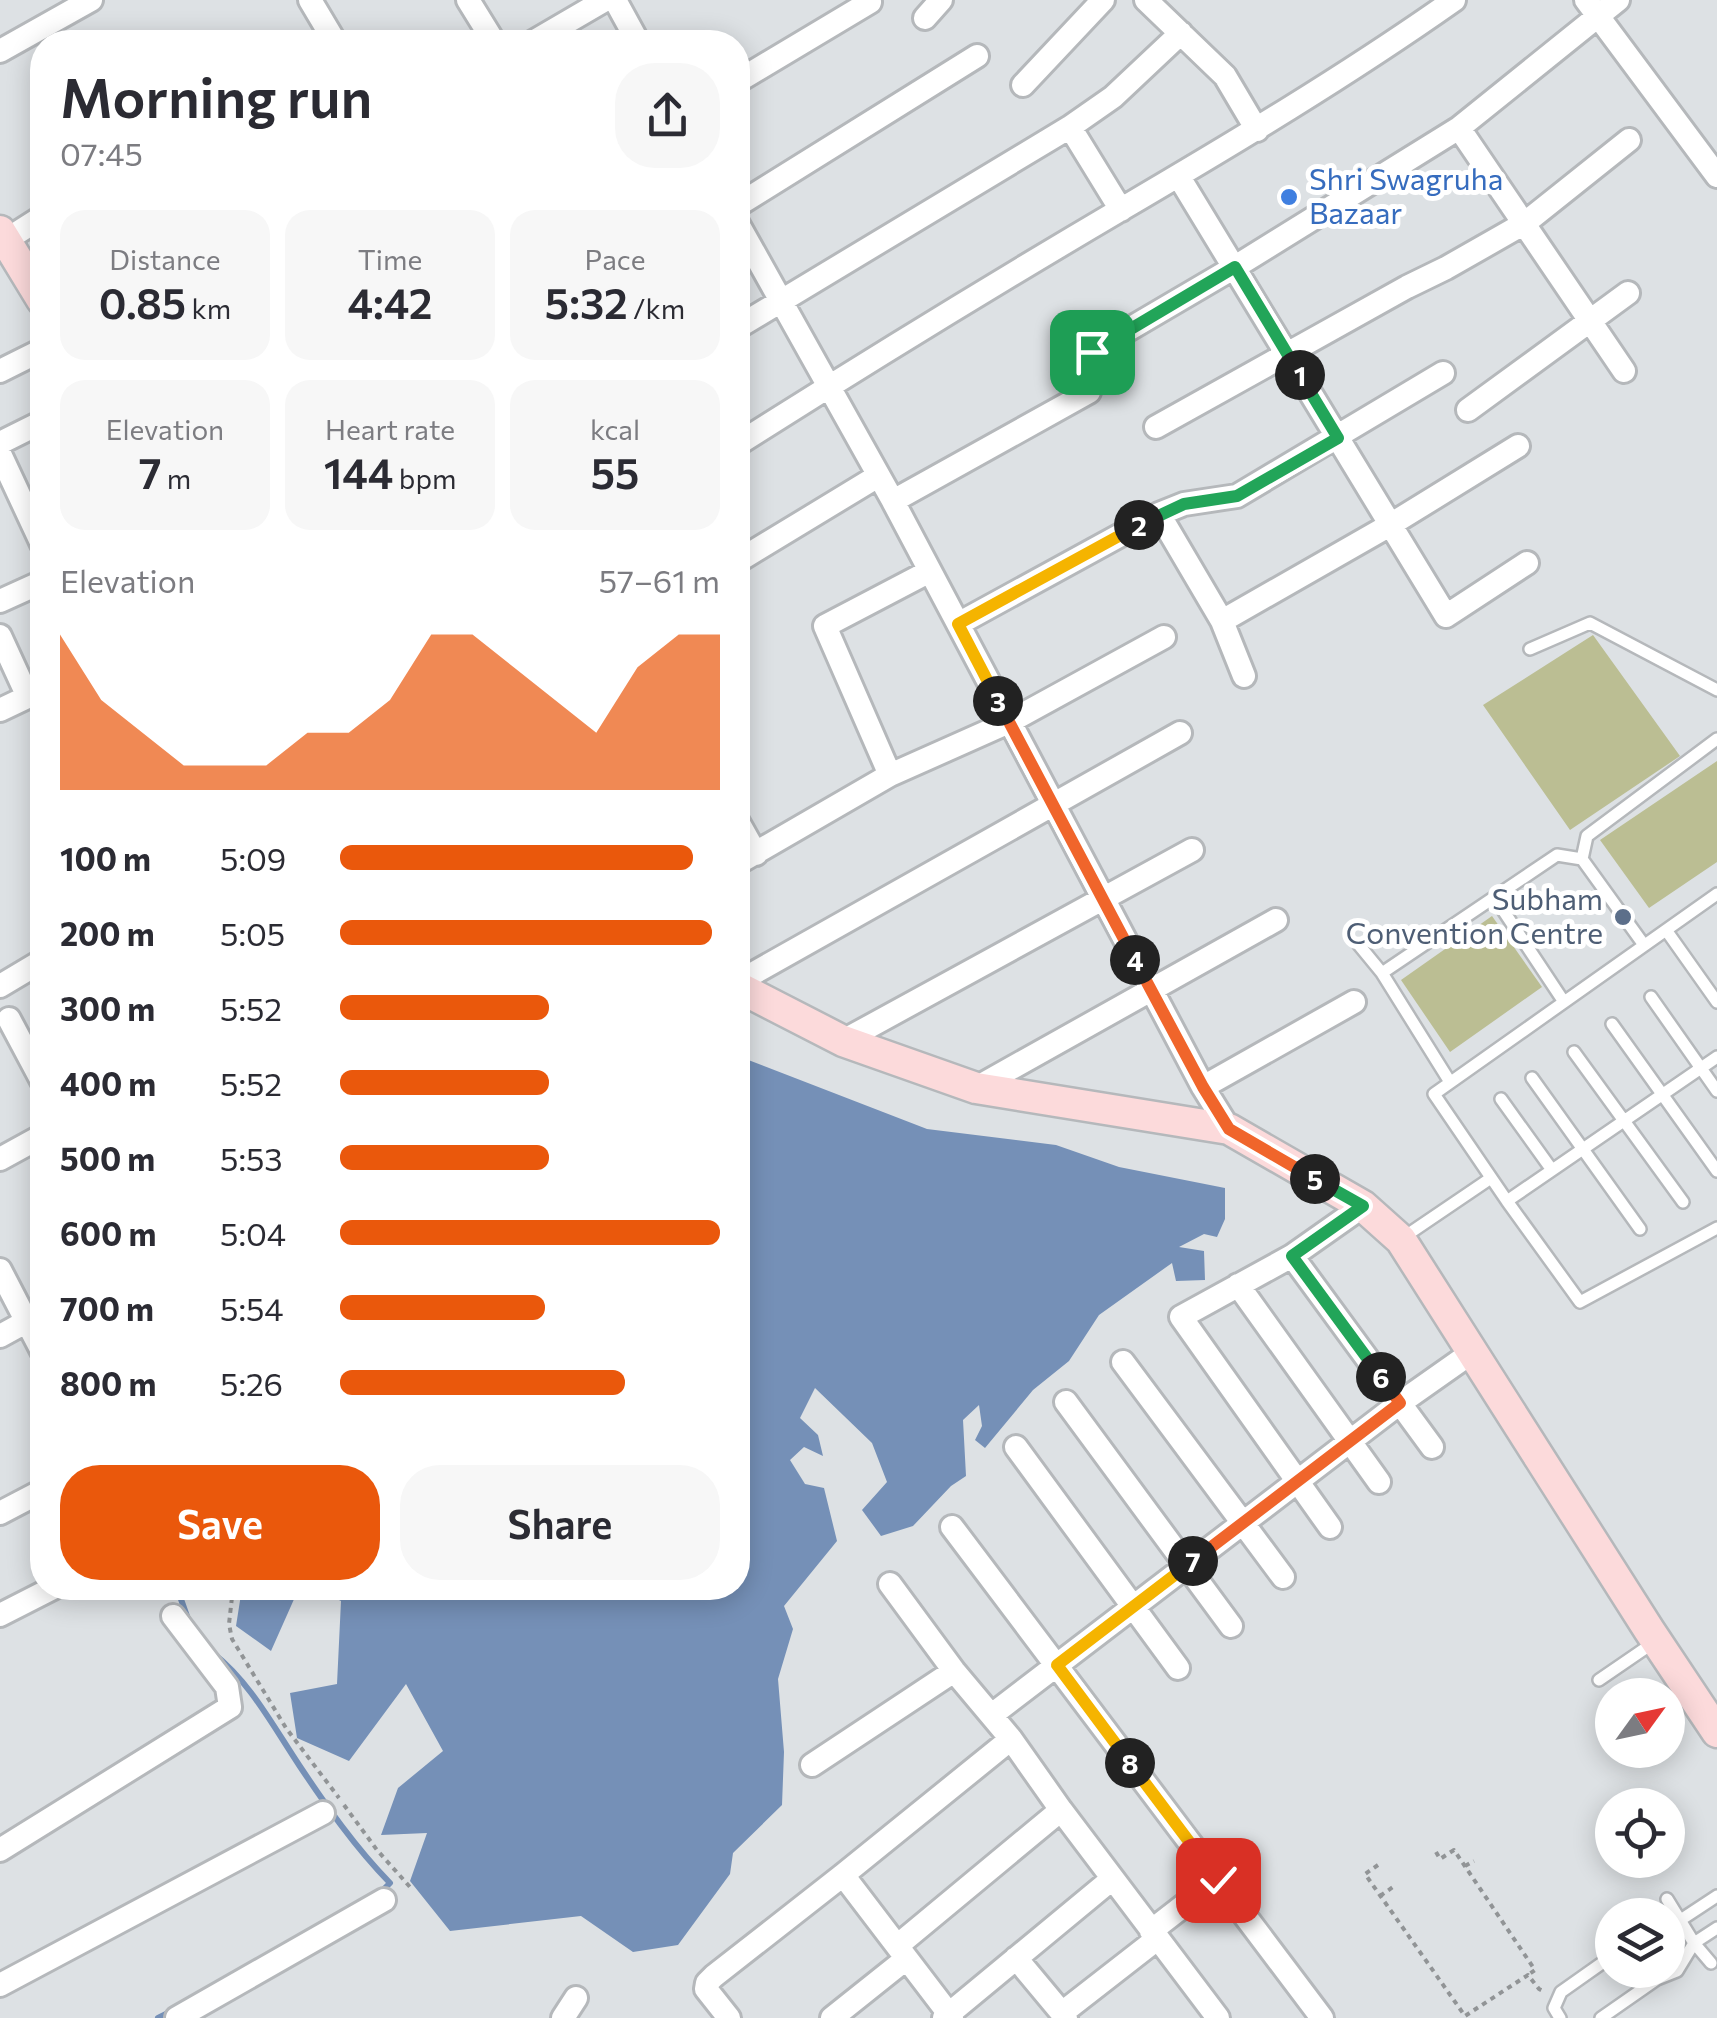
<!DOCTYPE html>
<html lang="en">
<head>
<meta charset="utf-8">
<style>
  body { margin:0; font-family:Commissioner,sans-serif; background:#f7f7f7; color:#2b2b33; height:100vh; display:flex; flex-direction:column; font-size:38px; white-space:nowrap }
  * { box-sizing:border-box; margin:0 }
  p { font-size:32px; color:#7c7c81 }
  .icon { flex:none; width:55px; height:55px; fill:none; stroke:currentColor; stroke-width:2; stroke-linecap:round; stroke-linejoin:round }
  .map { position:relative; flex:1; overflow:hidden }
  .details { position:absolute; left:30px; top:30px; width:720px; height:1570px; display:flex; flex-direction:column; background:#fff; border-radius:40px; box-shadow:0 5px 25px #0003 }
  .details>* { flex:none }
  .needle { width:65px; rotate:57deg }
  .fabs { position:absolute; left:1595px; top:1678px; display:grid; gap:20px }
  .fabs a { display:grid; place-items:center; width:90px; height:90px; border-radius:50%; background:#fff; box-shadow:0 5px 25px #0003; font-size:50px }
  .pin { position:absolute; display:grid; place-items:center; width:85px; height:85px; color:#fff; margin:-42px; border-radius:20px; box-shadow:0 5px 15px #0006 }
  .km { position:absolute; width:50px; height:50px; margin:-25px; border-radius:50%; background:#222; color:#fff; font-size:28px; line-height:50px; text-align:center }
  .round { display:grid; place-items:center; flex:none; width:105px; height:105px; border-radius:40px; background:#f7f7f7 }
  .summary { display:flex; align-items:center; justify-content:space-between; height:170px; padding:0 30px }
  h1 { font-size:55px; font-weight:600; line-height:75px }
  .figures { display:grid; grid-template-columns:repeat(3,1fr); gap:15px; height:170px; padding:10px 30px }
  .figures div { display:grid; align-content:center; border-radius:25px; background:#f7f7f7; text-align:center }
  .figures b { font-size:42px; font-weight:600 }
  .figures small { font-size:28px; font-weight:400 }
  .figures p { font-size:28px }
  .chart { height:280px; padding:20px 30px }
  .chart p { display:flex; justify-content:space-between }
  .chart svg { width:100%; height:180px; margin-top:10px; fill:#ea580c; opacity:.7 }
  .action { display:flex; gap:20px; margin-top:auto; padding:20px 30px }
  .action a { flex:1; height:115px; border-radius:40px; background:#ea580c; color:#fff; font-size:40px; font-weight:600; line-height:115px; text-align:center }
  .action a+a { background:#f7f7f7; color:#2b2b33 }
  ul { padding:0 30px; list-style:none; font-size:32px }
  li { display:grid; grid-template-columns:160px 120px 1fr; align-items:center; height:75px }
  li i { height:25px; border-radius:12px; background:#ea580c }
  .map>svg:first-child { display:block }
</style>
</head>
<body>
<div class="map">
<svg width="1717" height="2018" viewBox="0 0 1717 2018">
  <rect width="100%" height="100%" fill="#dde1e4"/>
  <!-- green -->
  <path fill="#bbbe93" d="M1593,635L1680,756L1570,830L1483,705Z
    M1717,761V862L1649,908L1600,840Z
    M1492,916L1542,987L1450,1052L1401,980Z"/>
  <!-- water -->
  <path fill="#7590b7" d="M738,1056L927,1129L1056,1145L1119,1167L1225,1188V1219L1217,1237L1204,1234L1179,1247L1204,1251L1205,1280L1176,1281L1172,1263L1099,1315L1069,1361L1033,1390L985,1448L975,1440L982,1426L979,1405L963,1420L966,1476L951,1486L913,1526L881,1536L862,1510L887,1482L872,1443L815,1388L800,1418L818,1435L823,1456L804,1447L790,1460L805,1484L824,1488L837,1541L784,1606L793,1629L778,1679L784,1752L782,1805L733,1853L730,1874L678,1945L633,1952L581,1916L450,1931L410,1881L427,1833L381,1835L398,1788L443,1751L406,1684L349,1761L297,1738L290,1693L337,1684L341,1601L314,1588H738Z
    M242,1588H299L271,1651L236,1626Z"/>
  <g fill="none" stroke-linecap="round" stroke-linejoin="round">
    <!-- stream -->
    <path stroke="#7590b7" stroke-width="6" d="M177,1588L188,1619
      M213,1653C250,1682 273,1726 299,1765C327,1807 355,1847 390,1883L379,1894
      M158,2018L172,2011"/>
    <defs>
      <path id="lane" d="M1530,649L1590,623L1717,690
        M1582,859L1587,836L1717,739
        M1717,894L1434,1094L1507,1201L1717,1057
        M1495,898L1564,1002
        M1666,930L1717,1002
        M1359,945L1382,973L1450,1082
        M1382,973L1557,855L1582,859L1644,945
        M1651,997L1717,1091
        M1612,1024L1717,1171
        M1574,1052L1683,1202
        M1532,1078L1640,1229
        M1501,1099L1552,1170
        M1507,1201L1580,1302L1717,1228
        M1404,1237L1491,1178
        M1599,1680L1653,1643
        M1667,1899L1694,1943L1711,1963
        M1668,1923L1679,1921L1717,1896
        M1560,2018L1554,2008L1561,1992L1612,1956
        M1601,2018L1657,1979L1677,1971L1694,1943L1717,1928"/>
      <path id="street" d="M310,0L335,42
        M468,0L494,42
        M615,0L638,42
        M1146,0L1225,76L1257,130
        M1586,0L1717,176
        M925,18L941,0
        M533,42L605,0
        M0,51L91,0
        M738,81L870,2
        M1023,85L1103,0
        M1459,128L1624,371
        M1179,177L1446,616L1527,563
        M738,205L977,56
        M1121,210L1070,127L1113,97L1181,33
        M738,224L893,501L1203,1087L1229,1129
        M6,240L42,217
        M738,327L1070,127
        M1092,351L1235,267L1459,128L1618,0
        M0,371L42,350
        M1468,410L1628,293
        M1156,427L1407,287L1446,268L1525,223L1629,140
        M0,443L42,422
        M738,444C864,364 991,286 1120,210C1234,143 1346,76 1454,0
        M0,454L42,544
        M893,501L1089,392
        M1159,514L1222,621L1244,676
        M738,561L878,476
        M0,601L42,582
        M1222,621L1390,525L1518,446
        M958,624L1159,514L1184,504L1237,496L1443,373
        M0,636L28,697
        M0,710L42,690
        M890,775L825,626L930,571
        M738,822L756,854
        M738,863L890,775L1009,722L1164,637
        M738,982L1180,733
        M0,986L42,961
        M9,1019L42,1081
        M843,1041L1192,850
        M1203,1087L1354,1002
        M976,1088L1276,920
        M0,1159L42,1136
        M1292,1256L1432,1447
        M0,1270L42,1351
        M1238,1285L1379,1482
        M0,1336L42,1313
        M1123,1362L1283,1577
        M1066,1402L1231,1626
        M1016,1447L1178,1668
        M0,1513L42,1491
        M952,1527L1322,2018
        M1330,1527L1181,1317L1292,1256L1363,1206
        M890,1584L954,1671L1011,1739L1061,1810L1218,2018
        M0,1615L53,1588
        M993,1714L1400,1403L1471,1353
        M812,1765L954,1671
        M0,1850L230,1707L227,1687L173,1616
        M843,1875L952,2018
        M1151,1931L1218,1879
        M897,1946L1061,1810
        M1016,1958L1066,2018
        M0,1985L323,1813
        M1062,2013L1157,1939
        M177,2018L384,1900
        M563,2018L576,1998
        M729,2018L706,1989L707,1983L714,1976L843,1875L1011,1739
        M832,2018L906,1959
        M944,2018L1112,1879"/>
      <path id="secondary" d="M0,231L42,300
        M738,987L843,1041L976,1088L1229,1129L1363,1206L1401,1240L1649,1630L1717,1732"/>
    </defs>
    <!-- lane casing -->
    <use href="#lane" stroke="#b5b8bb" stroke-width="16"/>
    <!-- street casing -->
    <use href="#street" stroke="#b5b8bb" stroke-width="28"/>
    <!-- secondary casing -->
    <use href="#secondary" stroke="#b5b8bb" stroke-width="35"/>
    <!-- path -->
    <path stroke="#919496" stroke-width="4" stroke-dasharray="5 5" stroke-linecap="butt" d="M233,1588L229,1624L232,1639L286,1728L339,1798
      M344,1805L377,1850L410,1887
      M1436,1852L1440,1859L1454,1850L1535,1970L1528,1975
      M1378,1865L1365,1874L1465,2016L1528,1975L1539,1989L1545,1992
      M1465,1866L1474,1861
      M1380,1896L1393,1887"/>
    <!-- lane -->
    <use href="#lane" stroke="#fff" stroke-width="11"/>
    <!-- street -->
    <use href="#street" stroke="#fff" stroke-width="22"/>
    <!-- secondary -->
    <use href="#secondary" stroke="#fcdadb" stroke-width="30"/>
  </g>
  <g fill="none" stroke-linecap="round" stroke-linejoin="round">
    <defs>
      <path id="split-1" d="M1092,352L1235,267L1300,375"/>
      <path id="split-2" d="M1139,525L1184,504L1237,496L1338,438L1300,375"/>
      <path id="split-3" d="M998,701L958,624L1139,525"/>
      <path id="split-4" d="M998,701L1135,960"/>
      <path id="split-5" d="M1135,960L1203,1087L1229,1129L1315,1179"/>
      <path id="split-6" d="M1315,1179L1363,1206L1292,1256L1381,1377"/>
      <path id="split-7" d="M1193,1561L1400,1403L1381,1377"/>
      <path id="split-8" d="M1130,1763L1057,1665L1193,1561"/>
      <path id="split-9" d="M1130,1763L1218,1880"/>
    </defs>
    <!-- split-1 casing -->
    <use href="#split-1" stroke="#fff" stroke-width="20"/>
    <!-- split-2 casing -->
    <use href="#split-2" stroke="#fff" stroke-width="20"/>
    <!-- split-3 casing -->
    <use href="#split-3" stroke="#fff" stroke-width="20"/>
    <!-- split-4 casing -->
    <use href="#split-4" stroke="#fff" stroke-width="20"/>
    <!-- split-5 casing -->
    <use href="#split-5" stroke="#fff" stroke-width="20"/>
    <!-- split-6 casing -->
    <use href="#split-6" stroke="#fff" stroke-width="20"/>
    <!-- split-7 casing -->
    <use href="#split-7" stroke="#fff" stroke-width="20"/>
    <!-- split-8 casing -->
    <use href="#split-8" stroke="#fff" stroke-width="20"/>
    <!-- split-9 casing -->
    <use href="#split-9" stroke="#fff" stroke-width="20"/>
    <!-- split-1 -->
    <use href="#split-1" stroke="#22a559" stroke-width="12"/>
    <!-- split-2 -->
    <use href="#split-2" stroke="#22a559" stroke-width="12"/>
    <!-- split-3 -->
    <use href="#split-3" stroke="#f5b400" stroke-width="12"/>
    <!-- split-4 -->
    <use href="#split-4" stroke="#f0652b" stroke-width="12"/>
    <!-- split-5 -->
    <use href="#split-5" stroke="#f0652b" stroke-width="12"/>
    <!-- split-6 -->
    <use href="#split-6" stroke="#22a559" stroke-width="12"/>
    <!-- split-7 -->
    <use href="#split-7" stroke="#f0652b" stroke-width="12"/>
    <!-- split-8 -->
    <use href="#split-8" stroke="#f5b400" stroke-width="12"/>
    <!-- split-9 -->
    <use href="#split-9" stroke="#f5b400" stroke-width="12"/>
  </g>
  <!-- markers -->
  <circle fill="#3f7fe0" stroke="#fff" stroke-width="4" cx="1289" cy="197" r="10"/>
  <circle fill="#5c6f8a" stroke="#fff" stroke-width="4" cx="1623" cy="917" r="10"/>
  <g text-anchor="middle" stroke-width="10" stroke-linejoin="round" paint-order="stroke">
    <!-- shop labels -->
    <g font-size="30" fill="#366cbe" stroke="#fff" text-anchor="start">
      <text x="1309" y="190">Shri Swagruha<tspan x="1309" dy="34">Bazaar</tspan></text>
    </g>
    <!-- service labels -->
    <g font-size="30" fill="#4e5e75" stroke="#fff" text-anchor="end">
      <text x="1603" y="910">Subham<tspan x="1603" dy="34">Convention Centre</tspan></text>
    </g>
  </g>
</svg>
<div class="fabs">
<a><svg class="needle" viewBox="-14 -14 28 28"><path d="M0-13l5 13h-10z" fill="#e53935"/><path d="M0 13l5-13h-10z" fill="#7c7c81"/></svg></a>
<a><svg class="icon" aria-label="locate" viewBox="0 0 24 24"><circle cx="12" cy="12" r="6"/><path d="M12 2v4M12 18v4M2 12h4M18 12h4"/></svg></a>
<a><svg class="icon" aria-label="layers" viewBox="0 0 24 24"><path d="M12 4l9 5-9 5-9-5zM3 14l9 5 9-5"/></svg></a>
</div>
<div class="pin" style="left:1092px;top:352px;background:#1e9e55"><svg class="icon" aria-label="arrive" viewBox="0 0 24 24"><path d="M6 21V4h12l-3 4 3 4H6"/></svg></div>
<div class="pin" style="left:1218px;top:1880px;background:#d93025"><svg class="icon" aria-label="check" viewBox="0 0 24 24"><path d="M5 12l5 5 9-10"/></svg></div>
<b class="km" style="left:1300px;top:375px">1</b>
<b class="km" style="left:1139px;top:525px">2</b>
<b class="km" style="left:998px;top:701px">3</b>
<b class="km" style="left:1135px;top:960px">4</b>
<b class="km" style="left:1315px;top:1179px">5</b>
<b class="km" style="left:1381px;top:1377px">6</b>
<b class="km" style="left:1193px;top:1561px">7</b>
<b class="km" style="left:1130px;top:1763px">8</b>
<section class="details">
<div class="summary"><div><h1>Morning run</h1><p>07:45</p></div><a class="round"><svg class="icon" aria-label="share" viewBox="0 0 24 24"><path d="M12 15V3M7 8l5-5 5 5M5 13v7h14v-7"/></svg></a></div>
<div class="figures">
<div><p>Distance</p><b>0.85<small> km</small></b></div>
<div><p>Time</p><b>4:42</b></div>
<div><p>Pace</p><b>5:32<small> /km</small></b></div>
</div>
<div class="figures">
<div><p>Elevation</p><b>7<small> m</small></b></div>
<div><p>Heart rate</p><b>144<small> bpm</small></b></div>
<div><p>kcal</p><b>55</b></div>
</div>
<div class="chart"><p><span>Elevation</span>57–61 m</p>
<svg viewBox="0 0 160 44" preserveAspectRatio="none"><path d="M0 44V6L10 22L20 30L30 38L40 38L50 38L60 30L70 30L80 22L90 6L100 6L110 14L120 22L130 30L140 14L150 6L160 6V44z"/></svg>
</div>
<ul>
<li><b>100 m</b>5:09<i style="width:93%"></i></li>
<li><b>200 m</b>5:05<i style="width:98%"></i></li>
<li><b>300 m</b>5:52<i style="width:55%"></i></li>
<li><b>400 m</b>5:52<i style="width:55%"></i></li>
<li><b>500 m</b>5:53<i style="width:55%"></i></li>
<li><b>600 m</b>5:04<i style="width:100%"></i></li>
<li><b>700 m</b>5:54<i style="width:54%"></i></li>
<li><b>800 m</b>5:26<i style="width:75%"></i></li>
</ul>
<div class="action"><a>Save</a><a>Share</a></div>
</section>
</div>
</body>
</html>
